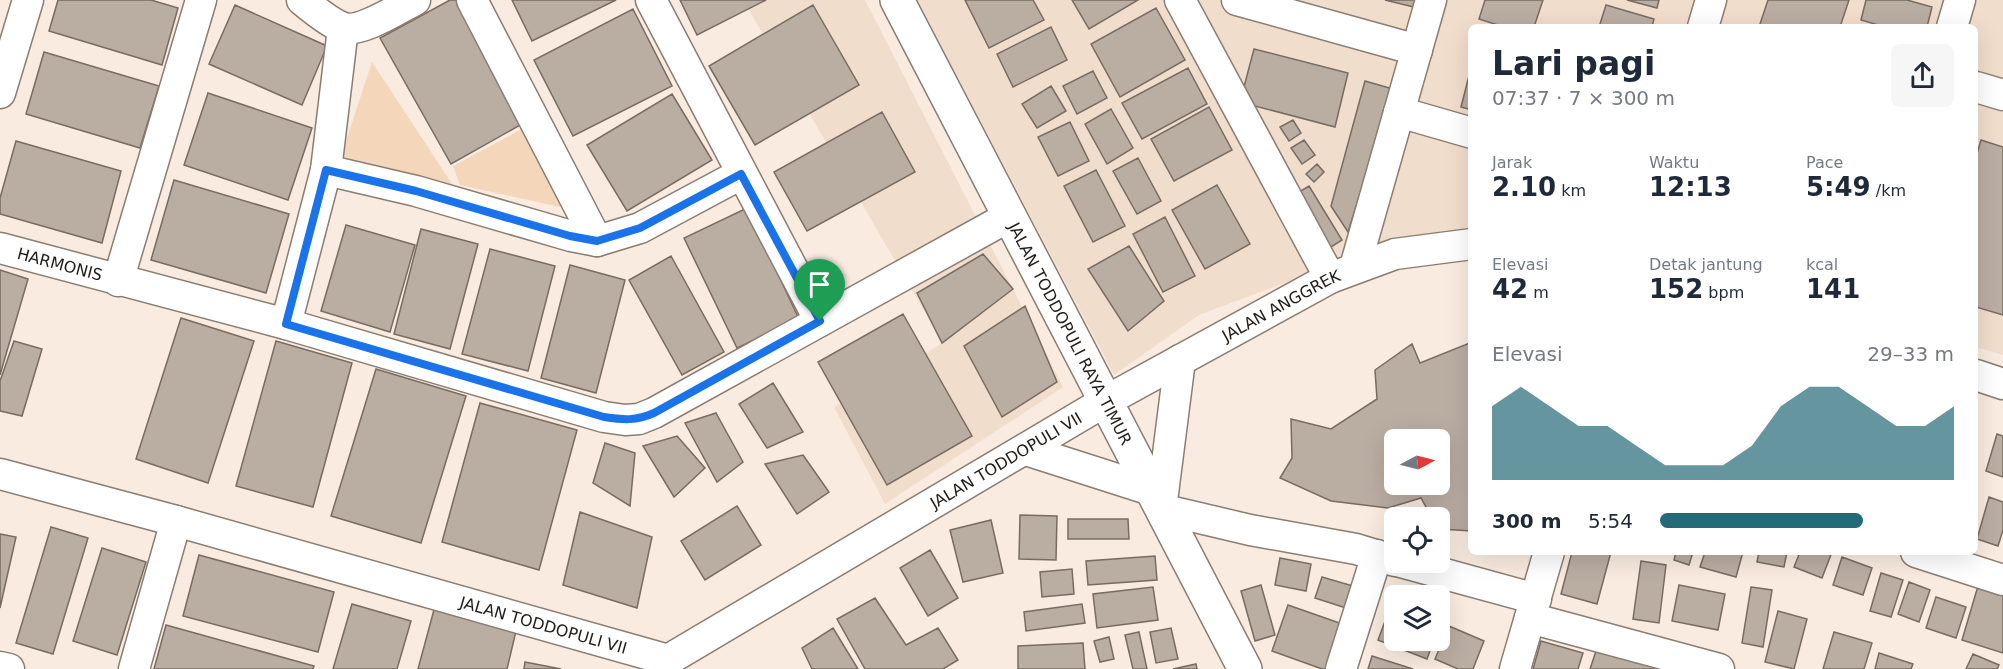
<!DOCTYPE html>
<html lang="id">
<head>
<meta charset="utf-8">
<style>
  body { margin:0; font-family:"DejaVu Sans",sans-serif; background:#f6f6f7; color:#1f2937; height:100vh; display:flex; flex-direction:column; font-size:22px; white-space:nowrap }
  * { box-sizing:border-box; margin:0 }
  p { font-size:20px; color:#747a83 }
  .icon { flex:none; width:33px; height:33px; fill:none; stroke:currentColor; stroke-width:2; stroke-linecap:round; stroke-linejoin:round }
  .map { position:relative; flex:1; overflow:hidden }
  .side { position:absolute; left:1468px; top:24px; width:510px; height:531px; display:flex; flex-direction:column; background:#fff; border-radius:9px; box-shadow:0 6px 24px #0002 }
  .side>* { flex:none }
  .needle { width:39px; rotate:83deg }
  .tools { position:absolute; left:1384px; top:429px; display:grid; gap:12px }
  .tools a { display:grid; place-items:center; width:66px; height:66px; border-radius:9px; background:#fff; box-shadow:0 6px 24px #0002; font-size:30px }
  .pin { position:absolute; display:grid; place-items:center; width:51px; height:51px; color:#fff; margin:-62px -26px; border-radius:50% 50% 50% 0; rotate:-45deg; box-shadow:0 0 6px #0007 }
  .pin .icon { rotate:45deg }
  .round { display:grid; place-items:center; flex:none; width:63px; height:63px; border-radius:9px; background:#f6f6f7 }
  .head { display:flex; align-items:center; justify-content:space-between; height:102px; padding:0 24px }
  h1 { font-size:33px; font-weight:700; line-height:45px }
  .metrics { display:grid; grid-template-columns:repeat(3,1fr); gap:9px; height:102px; padding:6px 24px }
  .metrics div { display:grid; align-content:center }
  .metrics b { font-size:26px; font-weight:700 }
  .metrics small { font-size:16px; font-weight:400 }
  .metrics p { font-size:16px }
  .chart { height:168px; padding:12px 24px }
  .chart p { display:flex; justify-content:space-between }
  .chart svg { width:100%; height:108px; margin-top:6px; fill:#246b79; opacity:.7 }
  ul { padding:0 24px; list-style:none; font-size:20px }
  li { display:grid; grid-template-columns:96px 72px 1fr; align-items:center; height:45px }
  li i { height:15px; border-radius:8px; background:#246b79 }
  .map>svg:first-child { display:block }
</style>
</head>
<body>
<div class="map">
<svg width="2003" height="669" viewBox="0 0 2003 669">
  <rect width="100%" height="100%" fill="#f9ebdf"/>
  <!-- built -->
  <path fill="#f1ddcc" d="M743,0H865L1063,387L885,504L834,407L943,343Z
    M917,0H2003V355L1976,347V27H1472L1471,229L1409,236L1199,315L1114,375Z"/>
  <!-- green -->
  <path fill="#f4d6bb" d="M372,62L452,184L341,156Z
    M524,128L569,209L460,185L453,166Z"/>
  <!-- building -->
  <path fill="#baada2" stroke="#786c62" stroke-width="1.5" fill-rule="evenodd" d="M58,0H151L178,8L162,65L49,31Z
    M450,0H459L522,124L451,164L380,38Z
    M512,0H616L532,41Z
    M680,0H766L697,35Z
    M965,0H1033L1044,20L989,48Z
    M1072,0H1138L1089,29Z
    M1385,0H1420L1418,8Z
    M1485,0H1543L1534,27H1504L1479,19Z
    M1627,0H1659L1657,8Z
    M1768,0H1849L1840,27H1759Z
    M1866,0H1907L1932,7L1927,27H1885L1861,20Z
    M235,5L327,46L302,105L209,64Z
    M813,5L859,85L755,145L709,66Z
    M1606,5L1654,19L1652,27H1599Z
    M1156,8L1185,60L1120,97L1091,44Z
    M633,9L672,86L573,136L534,60Z
    M1051,27L1067,60L1013,87L997,54Z
    M1254,49L1348,73L1335,127L1240,102Z
    M44,52L159,86L140,148L26,114Z
    M1472,64V110L1461,107Z
    M1188,68L1207,104L1142,139L1122,103Z
    M1093,71L1107,98L1077,114L1063,86Z
    M1365,81L1393,89L1348,232L1331,206Z
    M1051,86L1066,111L1037,128L1022,104Z
    M208,93L312,128L288,200L184,165Z
    M672,94L712,160L627,211L587,145Z
    M1209,107L1232,150L1174,181L1151,139Z
    M1111,109L1133,148L1107,164L1085,124Z
    M882,112L915,172L807,231L774,172Z
    M1293,120L1301,133L1289,141L1280,127Z
    M1070,122L1089,161L1058,176L1038,137Z
    M1304,140L1315,155L1302,164L1291,148Z
    M1981,140L2003,147V315L1976,307V157Z
    M16,141L121,171L102,243L0,214V198Z
    M1138,158L1161,201L1137,214L1113,171Z
    M1317,164L1324,172L1314,182L1306,174Z
    M1096,170L1125,226L1093,242L1064,186Z
    M174,180L289,214L266,293L151,260Z
    M1217,185L1250,244L1205,269L1172,210Z
    M1309,186L1342,240L1328,249L1294,195Z
    M747,208L799,319L737,348L684,238Z
    M1165,217L1195,276L1163,292L1133,234Z
    M346,225L415,245L390,332L321,311Z
    M421,229L478,244L450,349L394,334Z
    M1129,246L1164,301L1128,331L1088,269Z
    M490,249L555,266L528,371L462,354Z
    M983,254L1013,289L942,343L917,293Z
    M671,256L724,352L682,375L629,280Z
    M570,265L625,280L596,393L541,378Z
    M0,270L28,279L0,375Z
    M1025,306L1057,382L1002,417L964,346Z
    M903,314L972,436L887,485L818,362Z
    M181,318L254,341L208,483L136,459Z
    M14,341L42,349L22,416L0,411V381Z
    M276,341L352,363L313,507L236,486Z
    M1472,342V531L1440,529V518H1432L1421,498L1388,508L1331,501L1280,478L1292,458L1291,419L1331,429L1377,399L1375,370L1412,344L1420,363ZM1395,440H1440V484H1395Z
    M376,369L466,396L421,543L331,516Z
    M773,383L803,432L767,448L739,404Z
    M480,403L577,430L539,570L442,542Z
    M716,413L743,462L717,482L685,423Z
    M1997,434L2003,436V477L1986,471Z
    M677,436L705,468L674,497L643,446Z
    M605,443L635,453L630,506L593,483Z
    M803,455L829,492L797,514L765,464Z
    M1989,497L2003,502V530L1998,546L1977,539Z
    M737,506L761,545L705,580L681,541Z
    M580,512L652,537L637,608L563,585Z
    M1020,515L1057,516L1056,560L1019,559Z
    M1068,519H1128L1129,539H1068Z
    M991,520L1003,573L963,582L950,530Z
    M51,527L88,538L53,654L16,643Z
    M0,534L16,537L0,608Z
    M102,548L146,562L117,655L73,641Z
    M930,550L958,598L928,616L900,568Z
    M1572,552H1611L1597,604L1561,594Z
    M1676,552H1693L1689,565L1674,560Z
    M1705,552H1743L1736,577L1700,567Z
    M1759,552H1787L1784,567L1757,562Z
    M1800,552H1832L1822,578L1794,567Z
    M199,555L334,592L318,652L183,616Z
    M1155,556L1157,580L1088,585L1086,561Z
    M1842,557L1872,568L1863,595L1833,585Z
    M1280,558L1311,564L1306,591L1275,585Z
    M1641,561L1666,565L1659,623L1633,619Z
    M1072,569L1074,594L1042,597L1040,572Z
    M1881,573L1903,580L1891,617L1870,611Z
    M1322,577L1353,586L1346,608L1315,598Z
    M1909,582L1930,590L1919,622L1898,614Z
    M1261,585L1275,635L1255,641L1241,591Z
    M1679,585L1725,594L1718,630L1672,621Z
    M1978,586L2003,594V653L1962,640Z
    M1153,587L1158,620L1097,628L1093,594Z
    M1751,587L1772,590L1763,647L1742,643Z
    M1394,597L1395,640H1434L1427,659L1378,640Z
    M1936,597L1966,607L1956,638L1926,628Z
    M875,598L906,645L938,628L958,660L943,669H865L837,619Z
    M352,604L411,621L397,669H333Z
    M1082,604L1085,623L1026,631L1024,612Z
    M1288,605L1348,626L1333,669H1322L1272,651Z
    M435,606L517,627L507,669H418Z
    M1778,611L1807,619L1794,669L1765,662Z
    M166,625L314,666L313,669H154Z
    M1449,626L1484,641L1473,669H1458L1435,659Z
    M833,628L858,669H812L802,648Z
    M1171,628L1178,659L1156,663L1150,632Z
    M1139,632L1147,669H1133L1125,635Z
    M1834,632L1872,643L1864,669H1823Z
    M1109,637L1114,659L1100,662L1094,641Z
    M1541,641L1583,653L1578,669H1533Z
    M1599,642L1659,664L1657,669H1590Z
    M1083,643L1085,669H1018V646Z
    M1879,653L1913,664L1911,669H1875Z
    M1973,654L1999,665L1997,669H1966Z
    M1372,656L1413,669H1368Z
    M525,662L561,669H524Z
    M1196,664L1197,669H1173Z"/>
  <g fill="none" stroke-linecap="round" stroke-linejoin="round">
    <defs>
      <g id="minor">
        <path d="M302,0C313,9 327,21 341,27C358,35 399,8 415,0"/>
        <path d="M472,0L597,241"/>
        <path d="M651,0L820,321"/>
        <path d="M1180,0L1330,278"/>
        <path d="M1237,0L1417,50"/>
        <path d="M1703,27L1711,0"/>
        <path d="M1952,27L1960,0"/>
        <path d="M1976,87L2003,95"/>
        <path d="M0,93L28,0"/>
        <path d="M1399,112L1472,133"/>
        <path d="M326,170L416,191L571,236L597,241L640,228L741,174"/>
        <path id="s1" d="M0,248L286,324L604,417L625,420L639,419L654,413L1010,216"/>
        <path d="M1355,267L1431,0"/>
        <path d="M118,281L201,0"/>
        <path d="M286,324L326,170L343,28"/>
        <path d="M1180,360L1161,509L1250,530L1356,549L1395,561"/>
        <path d="M1976,375L2003,384"/>
        <path d="M1026,450L1151,490"/>
        <path id="s2" d="M0,474L176,521L668,660L1104,402L1330,278L1395,254L1472,244"/>
        <path d="M1916,552L2003,580"/>
        <path d="M1401,562L1536,599"/>
        <path d="M1530,618L1719,669"/>
        <path d="M0,667L9,669"/>
        <path d="M134,669L176,521"/>
        <path d="M1341,669L1377,555"/>
        <path d="M1515,669L1549,552"/>
      </g>
      <g id="major">
        <path id="s3" d="M897,0L1245,669"/>
      </g>
    </defs>
    <!-- minor casing -->
    <use href="#minor" stroke="#8a7d72" stroke-width="33"/>
    <!-- major casing -->
    <use href="#major" stroke="#8a7d72" stroke-width="36"/>
    <!-- minor -->
    <use href="#minor" stroke="#fff" stroke-width="30"/>
    <!-- major -->
    <use href="#major" stroke="#fff" stroke-width="33"/>
  </g>
  <g fill="none" stroke-linecap="round" stroke-linejoin="round">
    <defs>
      <path id="route" d="M326,170L416,191L570,236L597,241L640,228L741,174L820,321L654,413C636,421 624,420 604,417L286,324Z"/>
    </defs>
    <!-- route casing -->
    <use href="#route" stroke="#fff" stroke-width="12"/>
    <!-- route -->
    <use href="#route" stroke="#1a73e8" stroke-width="8"/>
  </g>
  <g text-anchor="middle" stroke-width="4.5" stroke-linejoin="round" paint-order="stroke">
    <!-- street labels -->
    <g font-size="16" fill="#211c18" stroke="#fff">
      <text dy="6" stroke="none"><textPath href="#s1" startOffset="62">HARMONIS</textPath></text>
      <text dy="6" stroke="none"><textPath href="#s2" startOffset="1402">JALAN ANGGREK</textPath></text>
      <text dy="6" stroke="none"><textPath href="#s3" startOffset="376">JALAN TODDOPULI RAYA TIMUR</textPath></text>
      <text dy="6" stroke="none"><textPath href="#s2" startOffset="1086">JALAN TODDOPULI VII</textPath></text>
      <text dy="6" stroke="none"><textPath href="#s2" startOffset="564">JALAN TODDOPULI VII</textPath></text>
    </g>
  </g>
</svg>
<div class="tools">
<a><svg class="needle" viewBox="-14 -14 28 28"><path d="M0-13l5 13h-10z" fill="#e53935"/><path d="M0 13l5-13h-10z" fill="#747a83"/></svg></a>
<a><svg class="icon" aria-label="locate" viewBox="0 0 24 24"><circle cx="12" cy="12" r="6"/><path d="M12 2v4M12 18v4M2 12h4M18 12h4"/></svg></a>
<a><svg class="icon" aria-label="layers" viewBox="0 0 24 24"><path d="M12 4l9 5-9 5-9-5zM3 14l9 5 9-5"/></svg></a>
</div>
<div class="pin" style="left:820px;top:321px;background:#1e9e55"><svg class="icon" aria-label="arrive" viewBox="0 0 24 24"><path d="M6 21V4h12l-3 4 3 4H6"/></svg></div>
<section class="side">
<div class="head"><div><h1>Lari pagi</h1><p>07:37 · 7 × 300 m</p></div><a class="round"><svg class="icon" aria-label="share" viewBox="0 0 24 24"><path d="M12 15V3M7 8l5-5 5 5M5 13v7h14v-7"/></svg></a></div>
<div class="metrics">
<div><p>Jarak</p><b>2.10<small> km</small></b></div>
<div><p>Waktu</p><b>12:13</b></div>
<div><p>Pace</p><b>5:49<small> /km</small></b></div>
</div>
<div class="metrics">
<div><p>Elevasi</p><b>42<small> m</small></b></div>
<div><p>Detak jantung</p><b>152<small> bpm</small></b></div>
<div><p>kcal</p><b>141</b></div>
</div>
<div class="chart"><p><span>Elevasi</span>29–33 m</p>
<svg viewBox="0 0 160 44" preserveAspectRatio="none"><path d="M0 44V14L10 6L20 14L30 22L40 22L50 30L60 38L70 38L80 38L90 30L100 14L110 6L120 6L130 14L140 22L150 22L160 14V44z"/></svg>
</div>
<ul>
<li><b>300 m</b>5:54<i style="width:69%"></i></li>
</ul>
</section>
</div>
</body>
</html>
